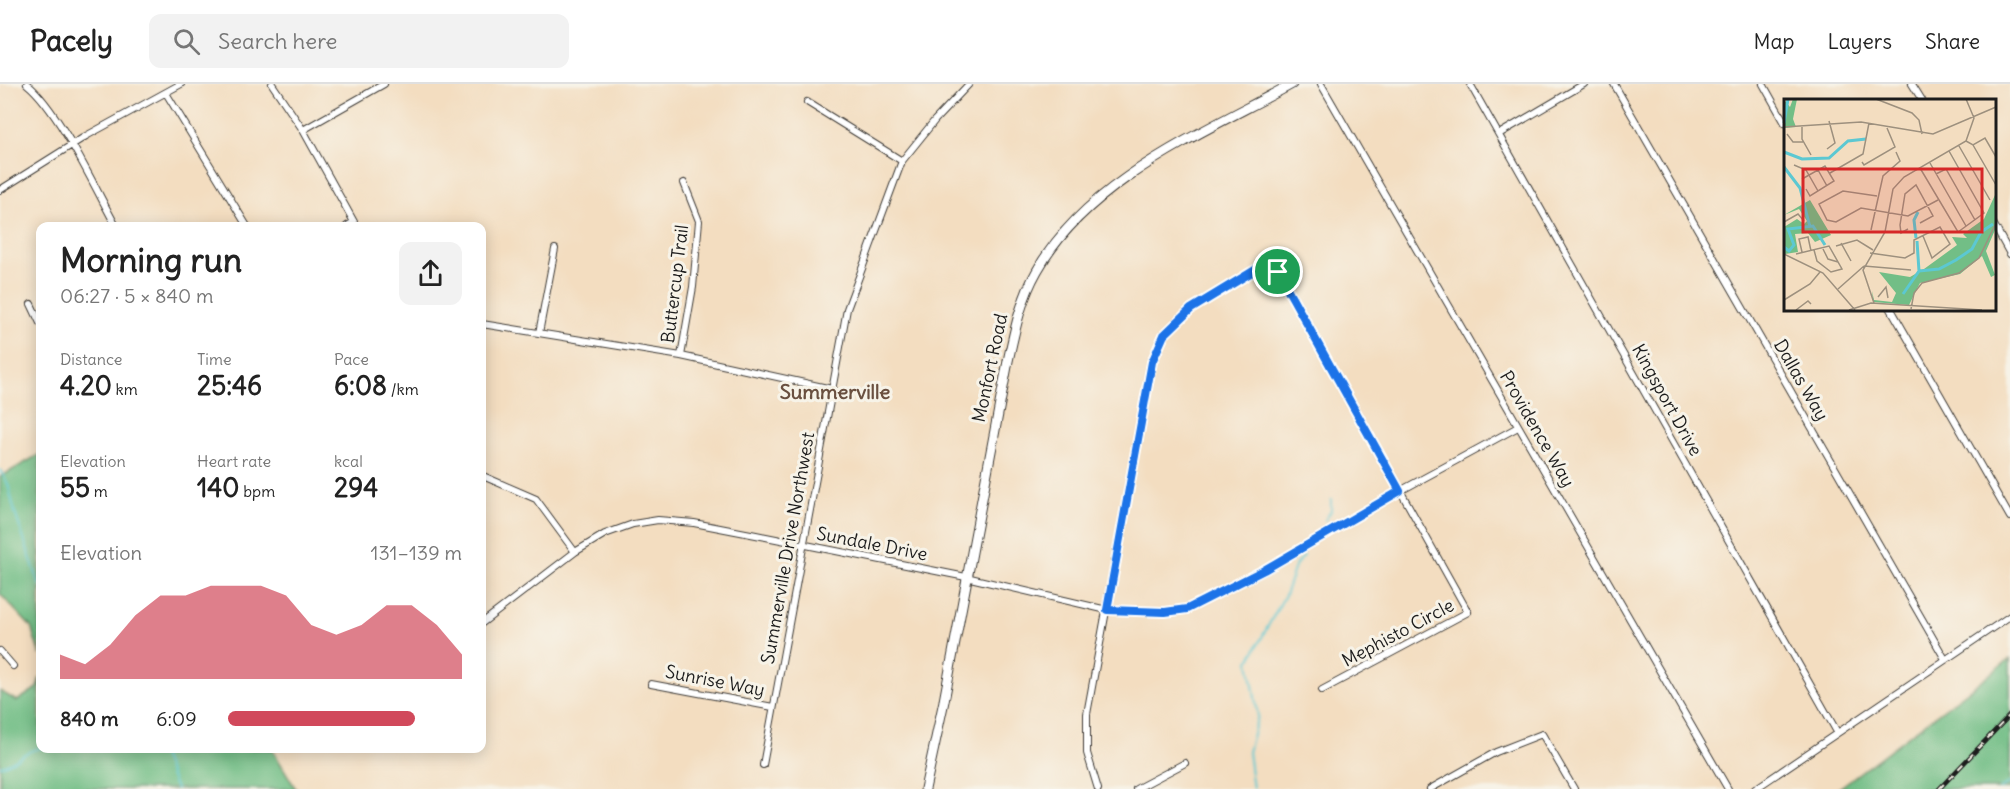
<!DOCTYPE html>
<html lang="en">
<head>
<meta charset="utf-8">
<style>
  body { margin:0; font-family:Delius,sans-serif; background:#f2f2f2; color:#222; height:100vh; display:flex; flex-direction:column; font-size:22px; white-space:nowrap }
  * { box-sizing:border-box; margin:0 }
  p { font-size:20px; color:#767676 }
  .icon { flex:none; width:33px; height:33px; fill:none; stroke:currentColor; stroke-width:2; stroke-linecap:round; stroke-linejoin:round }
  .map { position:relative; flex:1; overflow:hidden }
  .side { position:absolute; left:36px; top:138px; width:450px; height:531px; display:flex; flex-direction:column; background:#fff; border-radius:12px; box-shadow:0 3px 15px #0003 }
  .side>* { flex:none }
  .pin { position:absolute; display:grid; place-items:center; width:51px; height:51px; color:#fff; margin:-26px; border:3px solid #fff; border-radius:50%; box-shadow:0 2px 6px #0007 }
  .round { display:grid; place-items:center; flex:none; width:63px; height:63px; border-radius:12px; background:#f2f2f2 }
  .overview { display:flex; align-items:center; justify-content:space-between; height:102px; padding:0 24px }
  h1 { font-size:33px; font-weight:700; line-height:45px }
  .stats { display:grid; grid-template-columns:repeat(3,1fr); gap:9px; height:102px; padding:6px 24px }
  .stats div { display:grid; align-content:center }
  .stats b { font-size:26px; font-weight:700 }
  .stats small { font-size:16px; font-weight:400 }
  .stats p { font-size:16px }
  .chart { height:168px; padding:12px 24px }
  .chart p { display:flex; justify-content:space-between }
  .chart svg { width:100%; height:108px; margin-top:6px; fill:#d1495b; opacity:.7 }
  ul { padding:0 24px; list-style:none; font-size:20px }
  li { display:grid; grid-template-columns:96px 72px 1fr; align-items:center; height:45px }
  li i { height:15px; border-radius:8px; background:#d1495b }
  header { display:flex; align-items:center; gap:36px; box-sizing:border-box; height:84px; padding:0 30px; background:#fff; border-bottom:2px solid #e0e0e0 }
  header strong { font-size:28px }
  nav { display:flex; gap:33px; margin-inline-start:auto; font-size:21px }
  .search { width:420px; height:54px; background:#f2f2f2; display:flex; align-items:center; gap:15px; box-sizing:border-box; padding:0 21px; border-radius:12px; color:#767676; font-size:22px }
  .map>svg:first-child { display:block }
</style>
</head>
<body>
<header>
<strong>Pacely</strong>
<div class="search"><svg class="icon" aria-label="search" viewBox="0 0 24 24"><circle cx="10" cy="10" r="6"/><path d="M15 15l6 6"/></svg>Search here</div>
<nav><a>Map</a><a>Layers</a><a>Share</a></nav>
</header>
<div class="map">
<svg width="2010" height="705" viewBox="0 0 2010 705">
  <rect width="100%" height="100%" fill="#f7f3e8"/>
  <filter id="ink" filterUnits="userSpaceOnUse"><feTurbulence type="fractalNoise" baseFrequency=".0167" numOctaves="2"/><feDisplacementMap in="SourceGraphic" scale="12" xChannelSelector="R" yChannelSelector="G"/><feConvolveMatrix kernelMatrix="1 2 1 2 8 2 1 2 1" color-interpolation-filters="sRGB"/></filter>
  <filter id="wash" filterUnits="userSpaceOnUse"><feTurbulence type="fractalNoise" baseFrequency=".008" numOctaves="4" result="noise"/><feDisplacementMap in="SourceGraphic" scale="24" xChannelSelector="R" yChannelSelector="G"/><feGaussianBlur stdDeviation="1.35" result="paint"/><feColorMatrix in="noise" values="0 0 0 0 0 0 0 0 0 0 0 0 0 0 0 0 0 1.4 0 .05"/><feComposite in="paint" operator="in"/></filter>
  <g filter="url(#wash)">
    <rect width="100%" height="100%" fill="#f3ddc0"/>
    <!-- forest -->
    <path fill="#72be86" stroke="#476d51" stroke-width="1.5" d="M40,370V571L31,543L0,510V393Z
      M2010,575V705H1838Z
      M40,593V664L272,665L296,705H0V607L17,617L37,604Z"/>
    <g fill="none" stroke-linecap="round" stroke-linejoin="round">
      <!-- stream -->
      <path stroke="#5cc8d2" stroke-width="2" d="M0,386L8,400L15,429L40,502
        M1325,436L1331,427V416
        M159,664L176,705
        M0,682C15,679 25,666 41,664
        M1253,705L1248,668L1258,632L1249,577L1285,511L1296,480L1304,472
        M2000,705L2010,699"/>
    </g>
  </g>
  <g filter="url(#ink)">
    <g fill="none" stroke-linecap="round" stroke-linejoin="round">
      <defs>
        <path id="street" d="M27,0C59,26 95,104 116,142
          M272,0L303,46L354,138L347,142
          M1321,0L1728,705
          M1470,0L1837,648
          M1614,0L1945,575
          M1763,0L1785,39
          M1912,0L1922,16
          M166,9L247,142
          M807,18L902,77
          M303,46L384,0
          M1499,50L1584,0
          M0,106L86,52L181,0
          M1994,141L2010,170
          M31,220L40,239
          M1891,225L2010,433
          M482,240L681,272L832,305
          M539,249L555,165
          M681,272L693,203L699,137L684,99
          M483,392L536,415L575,468
          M482,539L575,468L605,450L633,440L658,436L694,439L756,451L966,493L1107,526L1165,528L1187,525L1264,487L1400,407L1518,343
          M0,567L13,582
          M651,600L773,623
          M763,681L847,225L902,77L935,36L969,0
          M1098,705L1087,669V630L1152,278L1164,251L1191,225L1260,183L1271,180L1278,188L1468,528L1322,606
          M1136,705L1185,679
          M1430,705L1496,668L1542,650L1574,705
          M1755,705L2010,532"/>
        <path id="secondary" d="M925,705L944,617L1008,277C1015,245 1021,215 1037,187C1087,96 1205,48 1292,0"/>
      </defs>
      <!-- street casing -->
      <use href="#street" stroke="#3c3935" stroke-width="8"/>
      <!-- secondary casing -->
      <use href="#secondary" stroke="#3c3935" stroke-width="11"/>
      <!-- street -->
      <use href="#street" stroke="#fff" stroke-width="6"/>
      <!-- secondary -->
      <use href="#secondary" stroke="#fff" stroke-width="9"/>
      <defs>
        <path id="rail" d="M1939,705L2010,631"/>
      </defs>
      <!-- rail casing -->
      <use href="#rail" stroke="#1c1c1c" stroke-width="4.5"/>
      <!-- rail -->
      <use href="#rail" stroke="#f7f3e8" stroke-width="2" stroke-dasharray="7" stroke-linecap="butt"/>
    </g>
  </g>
  <g fill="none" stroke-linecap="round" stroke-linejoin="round" filter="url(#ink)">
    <defs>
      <path id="route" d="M1271,180L1278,188L1400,407L1264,486L1187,525L1165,528L1107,526L1152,278L1164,251L1191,225L1260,183Z"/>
    </defs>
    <!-- route casing -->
    <use href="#route" stroke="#fff" stroke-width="12"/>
    <!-- route -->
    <use href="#route" stroke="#1a73e8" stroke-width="8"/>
  </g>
  <g text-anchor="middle" stroke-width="6" stroke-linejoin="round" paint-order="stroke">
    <!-- street labels -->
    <g font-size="18" fill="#1c1c1c" stroke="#f7f3e8">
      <text transform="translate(675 200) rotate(-83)" y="6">Buttercup Trail</text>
      <text transform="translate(990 284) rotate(-78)" y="6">Monfort Road</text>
      <text transform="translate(1801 296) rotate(60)" y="6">Dallas Way</text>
      <text transform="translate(1667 316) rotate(61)" y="6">Kingsport Drive</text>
      <text transform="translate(1537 345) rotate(60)" y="6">Providence Way</text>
      <text transform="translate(872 460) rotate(11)" y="6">Sundale Drive</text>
      <text transform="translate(788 464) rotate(-80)" y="6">Summerville Drive Northwest</text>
      <text transform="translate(1398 549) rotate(-28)" y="6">Mephisto Circle</text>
      <text transform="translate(715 597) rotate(11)" y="6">Sunrise Way</text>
    </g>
    <!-- neighbourhood labels -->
    <g font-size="20" font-weight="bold" fill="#6a5040" stroke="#f7f3e8">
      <text x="835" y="315">Summerville</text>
    </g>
  </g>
  <!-- overview -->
  <g transform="translate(1784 15)">
    <rect width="212" height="212" fill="#f3ddc0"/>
    <path d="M9,0H13L9,20L12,28L0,29L1,2L6,8ZM211,96V131L202,152L211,176L207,178L198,157L176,175L136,184L125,206L89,203L88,192L90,201L108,203L112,194L95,173L126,178L140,170L173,146L168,138L183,139L179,135L200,120ZM26,101L47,136L31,143L24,134L11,135L14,153L1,155L0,128L13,120L20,125L23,122L15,110L0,116Z" fill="#72be86"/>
    <path fill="none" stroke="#5cc8d2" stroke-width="3" d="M0,24L4,0M0,53L18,60L45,59L64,42L82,40M0,68L16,89L26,128M132,139L130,121L134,113M0,148L5,152L10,146L4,130L29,127L41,146M135,172L155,170L172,161L188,150L197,133L209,125M119,195L135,172L133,142"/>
    <path fill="none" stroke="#9d907e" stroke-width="1.5" d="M92,0L128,14L135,21L138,35M18,27V40L27,56M0,28L77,23L149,35L212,8M3,35L9,43H19M182,42L189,46L201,39L212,58M189,46L212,86M175,47L206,101M43,50L51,44L45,22M78,63L80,66L111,48L103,29M146,64L182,127M10,66L22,71L34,92M136,69L174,133L200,114L165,52M34,71L43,87M46,74L79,55L85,24M152,75L162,70L191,121M18,80L41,67L50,82L26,97L22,90M93,97L59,92L35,105L43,121L52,123L77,109L124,117L154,101M0,123L14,115L20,122M124,130L117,134L116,126L121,95L132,86L149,117L136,124M87,131L99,77L116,62L112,53M57,144L67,162M52,147L73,141L89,151M39,150L44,160L54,163M18,153L15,140L24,138L27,152M86,154L121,159L130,154V141L156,128L166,145L148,159L139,137M0,155L39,174L71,211M12,155L45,147L58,170L47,173L33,162L30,151M80,167L127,171M54,190L80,167M94,198L102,188L104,199M0,201L26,185L36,173M90,204L79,171L101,133L109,90L120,78L182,42L190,19L182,0M127,210L130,194L138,184L175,174L195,159L212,124M12,211L24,202L27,205M65,211L87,204L198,211"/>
    <path fill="#d62828" fill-opacity="0.15" stroke="#d62828" stroke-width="3" d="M19,70H198V133H19Z"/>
    <rect width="212" height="212" fill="none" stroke="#1c1c1c" stroke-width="3"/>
  </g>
</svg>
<div class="pin" style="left:1278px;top:188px;background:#1e9e55"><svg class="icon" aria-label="arrive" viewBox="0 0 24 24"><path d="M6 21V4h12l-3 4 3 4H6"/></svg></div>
<section class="side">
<div class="overview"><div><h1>Morning run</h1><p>06:27 · 5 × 840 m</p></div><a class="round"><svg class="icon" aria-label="share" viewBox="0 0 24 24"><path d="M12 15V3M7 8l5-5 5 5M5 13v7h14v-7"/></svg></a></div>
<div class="stats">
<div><p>Distance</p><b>4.20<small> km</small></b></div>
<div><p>Time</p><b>25:46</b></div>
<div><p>Pace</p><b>6:08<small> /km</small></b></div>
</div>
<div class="stats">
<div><p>Elevation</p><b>55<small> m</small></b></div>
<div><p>Heart rate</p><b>140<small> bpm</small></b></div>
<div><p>kcal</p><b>294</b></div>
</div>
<div class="chart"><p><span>Elevation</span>131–139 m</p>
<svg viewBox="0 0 160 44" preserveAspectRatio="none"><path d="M0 44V34L10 38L20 30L30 18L40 10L50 10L60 6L70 6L80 6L90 10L100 22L110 26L120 22L130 14L140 14L150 22L160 34V44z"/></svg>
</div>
<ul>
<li><b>840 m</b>6:09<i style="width:80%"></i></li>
</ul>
</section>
</div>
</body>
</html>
